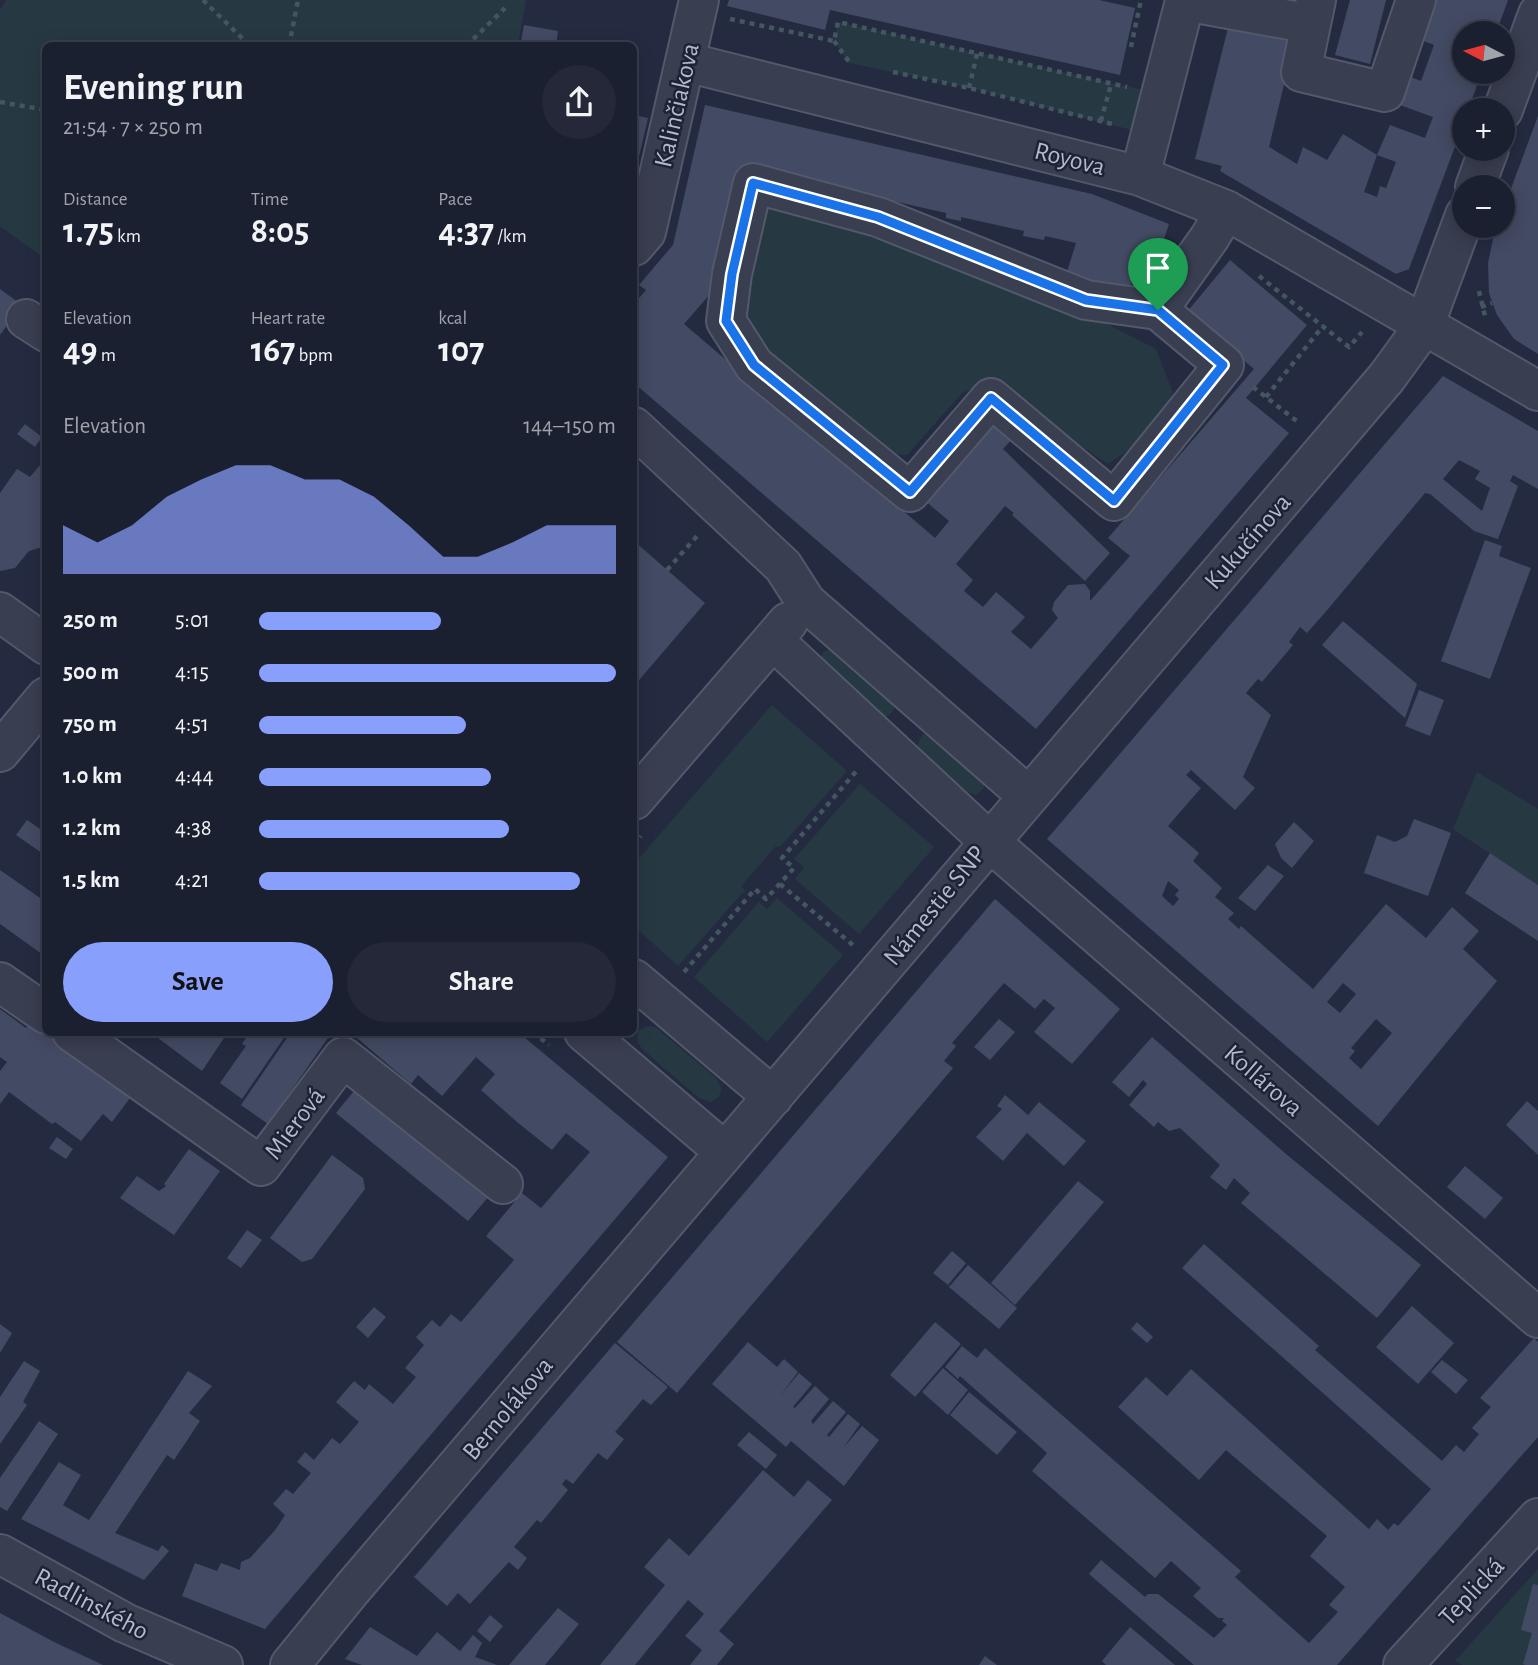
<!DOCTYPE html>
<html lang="en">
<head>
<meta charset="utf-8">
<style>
  body { margin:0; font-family:"Alegreya Sans",sans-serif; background:#242839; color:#f1f3f6; height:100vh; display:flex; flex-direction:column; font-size:26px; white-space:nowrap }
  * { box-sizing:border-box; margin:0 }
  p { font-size:23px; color:#a0a3ab }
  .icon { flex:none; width:38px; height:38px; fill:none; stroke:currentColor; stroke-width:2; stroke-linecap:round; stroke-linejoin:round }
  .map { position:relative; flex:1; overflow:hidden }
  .sheet { position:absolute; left:42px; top:42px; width:595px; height:994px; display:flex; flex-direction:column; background:#1b2031; border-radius:10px; box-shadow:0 4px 18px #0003,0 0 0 2px #393e4d }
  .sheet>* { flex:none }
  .needle { width:46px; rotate:276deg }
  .controls { position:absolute; left:1452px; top:21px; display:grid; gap:14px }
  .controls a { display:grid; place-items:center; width:63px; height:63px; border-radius:50%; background:#1b2031; box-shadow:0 4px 18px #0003,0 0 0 2px #393e4d; font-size:35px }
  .pin { position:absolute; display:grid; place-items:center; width:60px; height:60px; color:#fff; margin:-72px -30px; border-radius:50% 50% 50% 0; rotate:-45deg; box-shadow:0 0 7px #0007 }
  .pin .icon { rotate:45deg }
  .round { display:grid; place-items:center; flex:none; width:74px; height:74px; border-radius:37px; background:#242839 }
  .headline { display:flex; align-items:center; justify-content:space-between; height:119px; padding:0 21px }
  h1 { font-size:38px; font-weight:600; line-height:52px }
  .stats { display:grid; grid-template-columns:repeat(3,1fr); gap:10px; height:119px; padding:7px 21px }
  .stats div { display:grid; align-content:center }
  .stats b { font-size:35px; font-weight:600 }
  .stats small { font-size:19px; font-weight:400 }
  .stats p { font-size:19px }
  .chart { height:196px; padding:14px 21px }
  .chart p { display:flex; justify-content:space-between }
  .chart svg { width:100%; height:126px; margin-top:7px; fill:#899ffc; opacity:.7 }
  .action { display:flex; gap:14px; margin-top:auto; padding:14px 21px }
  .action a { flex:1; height:80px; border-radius:42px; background:#899ffc; color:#111; font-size:28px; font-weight:600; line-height:80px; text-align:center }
  .action a+a { background:#242839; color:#f1f3f6 }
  ul { padding:0 21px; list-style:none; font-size:23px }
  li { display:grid; grid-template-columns:112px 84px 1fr; align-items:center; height:52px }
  li i { height:18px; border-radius:9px; background:#899ffc }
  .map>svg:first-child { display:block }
</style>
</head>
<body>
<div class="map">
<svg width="1538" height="1665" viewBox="0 0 1538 1665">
  <rect width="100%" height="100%" fill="#242b41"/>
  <!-- green -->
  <path fill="#263942" d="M6,0H526L518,45L46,46L45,259L0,226V10Z
    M838,22L1161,94L1151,135L969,88L849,63L834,41Z
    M760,194L1064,302L1156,349L1173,393L1153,433L1108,464L1077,443L996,380L962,393L907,455L877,452L760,356L739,284Z
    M832,648L897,700C894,712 891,716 878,719L820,659L823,652Z
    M772,705L847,771L780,847L776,846L741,886L745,890L678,966L634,926V864Z
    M931,732L985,779L984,788L976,795C957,791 924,764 917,746L922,735Z
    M1477,772L1538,809V885L1453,829Z
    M860,784L934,847L859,934L795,879L804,867L794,859Z
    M777,898L843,955L767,1042L694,977L759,902L767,909Z
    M647,1026L655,1027L716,1078L722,1089L718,1098L710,1102L699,1098L642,1049L637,1041L638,1031Z
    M1538,1569V1665H1463L1455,1661Z"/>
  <!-- building -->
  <path fill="#434a63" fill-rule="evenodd" d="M729,0H1099L1135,8L1120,75L830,10L825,30L727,6Z
    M1350,0H1386L1370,64L1335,55Z
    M1431,0H1508L1496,33H1465V72H1482L1468,110H1465V120L1409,269L1396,274L1220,171L1222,166L1195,159L1229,24L1295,39L1269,147L1297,164L1303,147L1327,160L1343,134L1377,155L1390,125L1425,138L1433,117L1397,104L1406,75L1421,81L1434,45L1419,39ZM1377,155L1396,162L1386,188L1380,186L1377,197L1364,192Z
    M524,25L558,31L556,46H520Z
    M705,105L1092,194L1169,224L1153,272L1136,266L1130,289L1115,284L1112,291L1066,275L1076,243L1045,236L1044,240L1023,236L1024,231L961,217V221L946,218V213L748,168L724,278L684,324L935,538L949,521L924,500L994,418L1015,436L1003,449L1110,553L1085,581L1012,515L1014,513L1005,506L956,564L973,580L964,591L983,607L996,592L1025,617L1011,632L1031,649L1058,618L1052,610L1054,602L1068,585L1085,584L1090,591V601L1130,556L1108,538L1254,369L1187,312L1230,260L1307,325L1246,398L1289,433L1036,729L634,383V304L646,290L639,285L673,245Z
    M634,115L648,118L635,174L634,173Z
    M1538,116V354L1514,339L1497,315L1489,293L1488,263L1494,234L1498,226H1503V210Z
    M0,289L22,305L0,335Z
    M1443,376L1538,431V489L1513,475L1510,481L1518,486L1498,539L1474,531L1430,494L1425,493L1329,608L1307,633L1300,627L1289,642L1293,645L1262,682L1258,679L1246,693L1271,715L1243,777L1255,788L1235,810L1191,770L1186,775L1201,788L1168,826L1199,853L1193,861L1222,888L1215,897L1234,913L1228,919L1239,929L1241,926L1313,989L1386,904L1426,938L1452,907L1479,931L1463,949L1497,981L1378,1126L1047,839ZM1459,460L1480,471L1475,479L1490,488L1482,511L1443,479ZM1168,881L1179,890L1175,895L1179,899L1173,906L1162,896ZM1343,983L1356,994L1340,1013L1327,1002ZM1376,1019L1392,1033L1361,1069L1349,1058L1355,1051L1351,1048Z
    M25,424L42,437L35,447L17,434Z
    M41,464L46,466V550L39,548L29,551L15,568L0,571V493L17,469L30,477Z
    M1485,540L1502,546L1499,556L1531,568L1490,679L1441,661Z
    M634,541L705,603L634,686Z
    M1343,621L1417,684L1405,718L1322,645Z
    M1419,690L1444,700L1430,736L1405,726Z
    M1414,819L1451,833L1428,896L1364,873L1377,835L1395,842L1407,836Z
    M27,820L46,833V856L16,835Z
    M1294,822L1314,841L1292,868L1281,858L1275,844Z
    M1490,853L1538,885V941L1465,893Z
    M1268,865L1284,876L1255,911L1238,898Z
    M0,870L46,902V957L0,924Z
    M995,899L1120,1009L1072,1064L1034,1032L1055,1008L1044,999L1035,1009L1004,983L952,1043L956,1046L944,1061L953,1068L677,1393L617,1342Z
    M0,1009L26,1028L30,1024L65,1047L130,1098L112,1122L103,1114L81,1141L55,1122L52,1124L9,1092L0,1104V1071L7,1062L0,1057Z
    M999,1019L1015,1032L990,1060L974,1047Z
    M150,1032H228L202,1071Z
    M250,1032H288L242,1099L220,1083L246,1046L242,1044Z
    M291,1032H348L341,1043L330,1035L268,1124L241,1105Z
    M350,1032H518L668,1157L265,1629L182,1596L195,1563L217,1571L221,1563L240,1570L241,1562L250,1558L276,1529L285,1515L273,1504L286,1489L293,1494L311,1473L297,1462L305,1452L314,1460L332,1438L340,1444L359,1422L336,1402L354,1381L365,1390L369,1384L393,1404L416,1377L405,1368L424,1345L416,1337L432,1320L440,1327L451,1314L461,1322L514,1260L486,1236L522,1193L541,1208L590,1152L566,1133L552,1150L517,1122L481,1090L495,1074L476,1057L442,1096L418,1075L411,1084Z
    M1152,1037L1286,1154L1421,1265L1377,1318L1241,1203L1250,1193L1234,1178L1226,1190L1210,1177L1220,1165L1180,1128L1169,1131L1158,1122L1154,1127L1129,1105L1147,1084L1143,1080L1129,1097L1112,1082Z
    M358,1086L490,1195L468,1221L336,1113Z
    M1005,1095L1028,1115L1039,1102L1086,1141L1064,1166L1027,1133L1003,1161L976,1137L1002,1109L997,1106Z
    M1527,1101L1538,1111V1155L1506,1125Z
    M57,1137L73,1149L66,1159L49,1148Z
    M189,1149L220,1171L174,1235L120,1198L137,1176L159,1191L166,1186L164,1184Z
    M332,1155L363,1178L365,1189L312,1259L302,1262L270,1238Z
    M1465,1166L1503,1198L1485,1219L1447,1187Z
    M1078,1181L1104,1202L1015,1305L991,1283Z
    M247,1230L262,1240L241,1268L227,1258Z
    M1204,1244L1319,1346L1315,1350L1442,1461L1456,1445L1464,1452L1479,1434L1472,1428L1491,1407L1480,1398L1534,1338L1538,1342V1437L1337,1665H1194L1089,1574L1101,1560L1145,1597L1148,1594H1158L1214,1638L1227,1625L1222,1621L1224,1618H1218L1193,1596L1201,1588L1171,1561L1155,1578L1032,1471L1047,1453L960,1376L958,1379L945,1367L962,1346L977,1358L985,1348L1241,1571L1235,1577L1309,1643L1338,1612L1329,1605L1345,1587L1310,1556L1327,1536L1226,1450L1199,1480L1118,1407L1146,1377L1167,1396L1191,1369L1369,1529L1377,1519L1388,1530L1394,1523L1398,1526L1431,1489L1182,1268Z
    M952,1251L966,1263L948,1285L933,1273Z
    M968,1265L1017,1308L999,1329L949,1287Z
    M1412,1306L1454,1343L1418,1384L1376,1347Z
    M374,1307L386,1317L368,1338L356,1327Z
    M935,1322L961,1344L915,1397L890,1375Z
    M1137,1322L1153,1337L1147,1343L1131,1329Z
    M0,1324L12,1333L0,1353Z
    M748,1342L777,1367L784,1359L798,1372L780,1396L799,1373L812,1384L793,1407L795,1408L815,1386L829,1399L811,1421L813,1424L833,1401L846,1412L827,1435L829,1437L848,1414L860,1424L843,1448L862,1426L879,1440L844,1486L791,1441L786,1447L712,1384Z
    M615,1343L668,1387L651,1405L643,1399L615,1432L624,1439L607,1460L598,1453L573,1484L566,1479L562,1484L568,1490L541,1523L537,1520L514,1547L527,1558L518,1570L509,1562L470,1604L458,1593L447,1606L414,1577Z
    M1442,1360L1468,1380L1456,1394L1431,1372Z
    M24,1361L40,1371L23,1402L27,1405L0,1444V1397Z
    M943,1368L968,1390L948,1415L922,1392Z
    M188,1371L212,1386L189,1413L200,1421L174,1460L167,1455L115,1533L158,1551L162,1545L169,1551L144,1580L21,1519L59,1462L81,1475L63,1505L89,1520Z
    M969,1392L1017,1432L997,1455L950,1415Z
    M39,1421L58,1434L7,1511L0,1507V1478Z
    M749,1432L777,1455L766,1469L737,1445Z
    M763,1470L794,1497L808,1480L832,1500L719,1631L734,1644L729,1650L717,1665H690L702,1650L685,1636L704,1614L688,1600L635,1665H600L665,1585L644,1567L669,1538L689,1556Z
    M1533,1584L1538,1585V1665H1525L1523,1664L1532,1633L1521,1630Z
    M558,1608L579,1624L545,1665H509Z
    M0,1613L54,1642L103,1665H0Z
    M490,1615L503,1626L490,1642L477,1631Z
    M370,1627L417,1656L437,1632L460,1651L473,1635L482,1643L475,1657L497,1665H362L345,1659Z
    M1130,1627L1175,1665H1106L1102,1661Z
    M985,1656L997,1665H979Z"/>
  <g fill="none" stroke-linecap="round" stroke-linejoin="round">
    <defs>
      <path id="minor" d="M1311,24L1301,72L1385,92L1416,0
        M686,62L1140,176L1226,210L1538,391
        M1503,110L1538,14
        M1140,176L1185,1L1311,24L1316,0
        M1475,187L1489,149
        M634,246L646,232L699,0
        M1158,310L1086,300L878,217L753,183L732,274L726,321L754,365L910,492L991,398L1114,501L1224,365L1158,310L1210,237L1226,210
        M26,319L46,332
        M634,427L783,566L806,602L1028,796
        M0,612L46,645
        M773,640L990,842L1538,1318
        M0,752L46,697
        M634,800L788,622
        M634,979L773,1097
        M0,982L46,1014
        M72,1032L261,1166L343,1057L503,1184
        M584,1032L725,1152
        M0,1554L125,1623L223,1665
        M290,1665L352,1589L1387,377L1424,326L1465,215
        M1403,1665L1538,1518"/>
    </defs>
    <!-- minor casing -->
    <use href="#minor" stroke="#53596b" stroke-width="42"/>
    <!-- path -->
    <path stroke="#44565f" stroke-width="4.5" stroke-dasharray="5 5" stroke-linecap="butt" d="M203,0L250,46
      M730,19L834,41L838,22L1127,87
      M834,41L850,63
      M289,46L298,0
      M466,46L505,8
      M1131,47L1141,0
      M893,72L969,88L1116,125
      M969,88L977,54
      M0,102L46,110
      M1101,121L1111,84
      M1259,276L1349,347L1362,332
      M1479,291L1485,316
      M1481,307L1492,303
      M1253,387L1298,422
      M1266,397L1323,326
      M667,570L698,535
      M634,845L641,836
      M780,884L854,946
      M684,972L755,889L766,899L794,868L782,858L859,768
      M533,1032L549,1045"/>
    <!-- minor -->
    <use href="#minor" stroke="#393e51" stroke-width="38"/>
  </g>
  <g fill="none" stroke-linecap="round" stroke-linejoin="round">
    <defs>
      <path id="route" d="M753,183L878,217L1086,300L1158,310L1223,365L1114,501L991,398L910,492L754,365L726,321L732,274Z"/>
    </defs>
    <!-- route casing -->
    <use href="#route" stroke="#fff" stroke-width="14"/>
    <!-- route -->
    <use href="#route" stroke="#1a73e8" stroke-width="9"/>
  </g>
  <g text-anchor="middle" stroke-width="5" stroke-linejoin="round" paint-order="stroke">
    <!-- street labels -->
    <g font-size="26" fill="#b5b9cb" stroke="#1d2336">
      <text transform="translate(676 105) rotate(-77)" y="9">Kalinčiakova</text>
      <text transform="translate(1070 158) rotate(14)" y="9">Royova</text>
      <text transform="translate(1247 541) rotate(-49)" y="9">Kukučínova</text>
      <text transform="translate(934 905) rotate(-51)" y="9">Námestie SNP</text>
      <text transform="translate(1264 1080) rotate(41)" y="9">Kollárova</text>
      <text transform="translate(294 1123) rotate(-53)" y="9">Mierová</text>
      <text transform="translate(507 1408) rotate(-50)" y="9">Bernolákova</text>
      <text transform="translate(1471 1591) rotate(-47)" y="9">Teplická</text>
      <text transform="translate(92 1603) rotate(28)" y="9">Radlinského</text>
    </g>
  </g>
</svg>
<div class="controls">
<a><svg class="needle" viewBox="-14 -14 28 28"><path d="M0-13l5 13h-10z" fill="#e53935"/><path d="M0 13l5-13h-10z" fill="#a0a3ab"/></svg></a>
<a>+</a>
<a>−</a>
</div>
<div class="pin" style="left:1158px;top:310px;background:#1e9e55"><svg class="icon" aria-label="arrive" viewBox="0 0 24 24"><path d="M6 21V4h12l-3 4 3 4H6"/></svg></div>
<section class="sheet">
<div class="headline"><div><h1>Evening run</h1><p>21:54 · 7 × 250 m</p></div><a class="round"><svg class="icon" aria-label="share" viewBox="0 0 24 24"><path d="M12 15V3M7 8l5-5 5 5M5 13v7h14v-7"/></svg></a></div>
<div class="stats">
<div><p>Distance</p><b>1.75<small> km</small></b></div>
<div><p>Time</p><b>8:05</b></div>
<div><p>Pace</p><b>4:37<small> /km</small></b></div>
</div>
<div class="stats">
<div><p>Elevation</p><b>49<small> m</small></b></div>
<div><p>Heart rate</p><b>167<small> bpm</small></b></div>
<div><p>kcal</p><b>107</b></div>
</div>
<div class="chart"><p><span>Elevation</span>144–150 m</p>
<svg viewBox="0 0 160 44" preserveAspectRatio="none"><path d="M0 44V27L10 33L20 27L30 17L40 11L50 6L60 6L70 11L80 11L90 17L100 27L110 38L120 38L130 33L140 27L150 27L160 27V44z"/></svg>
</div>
<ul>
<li><b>250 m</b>5:01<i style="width:51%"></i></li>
<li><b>500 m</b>4:15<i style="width:100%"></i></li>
<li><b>750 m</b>4:51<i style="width:58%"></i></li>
<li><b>1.0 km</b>4:44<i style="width:65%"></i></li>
<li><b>1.2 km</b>4:38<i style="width:70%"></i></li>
<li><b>1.5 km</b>4:21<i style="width:90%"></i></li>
</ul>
<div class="action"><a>Save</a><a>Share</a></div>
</section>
</div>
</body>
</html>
